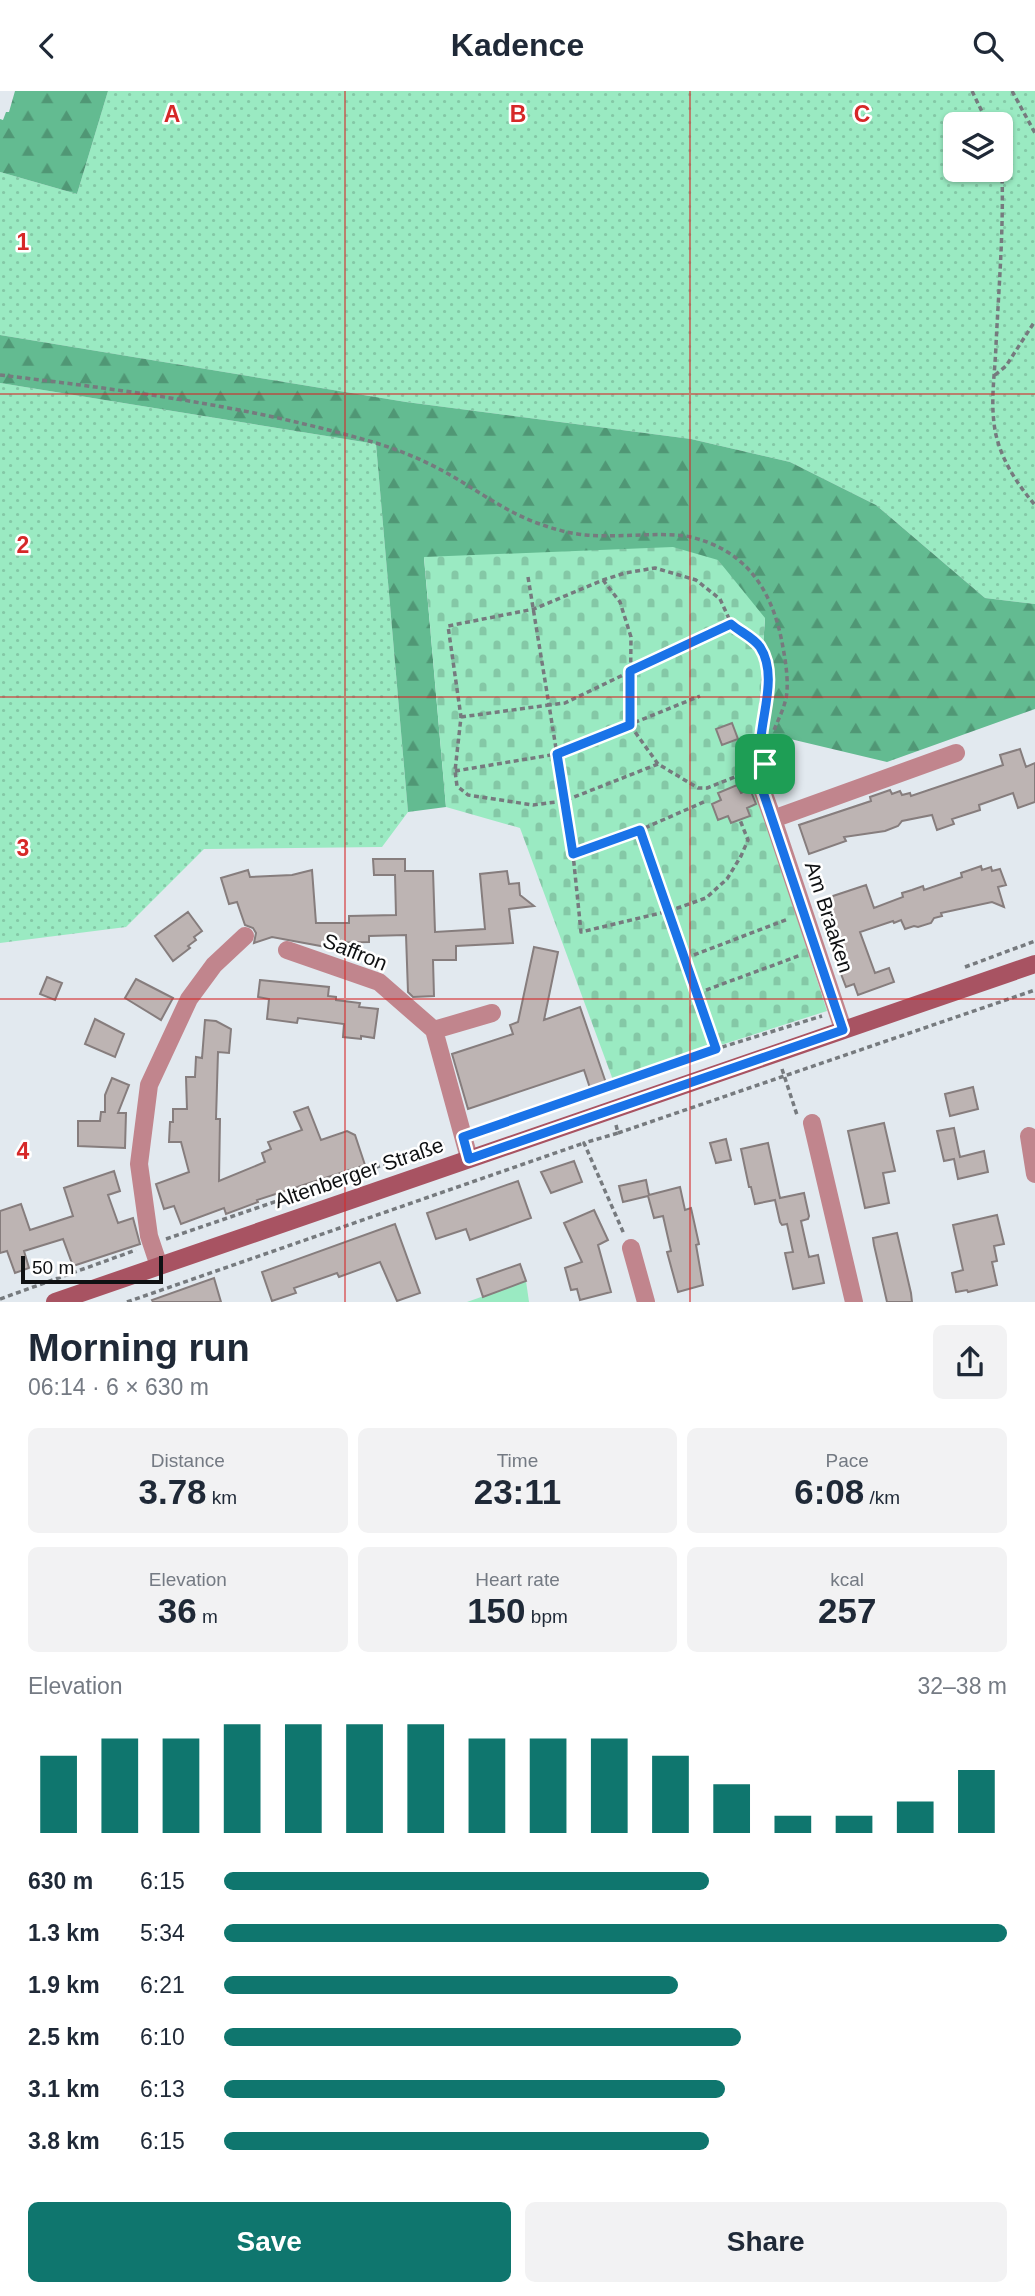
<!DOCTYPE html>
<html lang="en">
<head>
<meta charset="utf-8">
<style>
  body { margin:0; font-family:Arial,sans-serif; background:#f2f2f3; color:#1f2937; height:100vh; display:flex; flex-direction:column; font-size:26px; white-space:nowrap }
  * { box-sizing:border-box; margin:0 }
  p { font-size:23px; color:#747a83 }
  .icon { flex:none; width:38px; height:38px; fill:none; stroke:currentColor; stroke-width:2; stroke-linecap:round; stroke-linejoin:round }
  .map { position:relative; height:1211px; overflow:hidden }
  .sheet { display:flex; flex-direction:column; background:#fff; flex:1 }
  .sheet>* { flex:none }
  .tools { position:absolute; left:943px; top:21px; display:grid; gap:14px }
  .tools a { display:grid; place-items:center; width:70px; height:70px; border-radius:10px; background:#fff; box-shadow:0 2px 5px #0004; font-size:35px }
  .scale { position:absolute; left:21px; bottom:18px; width:142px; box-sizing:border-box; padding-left:7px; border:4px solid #0f1113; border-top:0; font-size:19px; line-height:24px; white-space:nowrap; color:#0f1113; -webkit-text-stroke:5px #fff; paint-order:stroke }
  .pin { position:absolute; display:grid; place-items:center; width:60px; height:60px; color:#fff; margin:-30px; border-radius:14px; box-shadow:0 4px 10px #0006 }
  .round { display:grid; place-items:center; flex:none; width:74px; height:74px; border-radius:10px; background:#f2f2f3 }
  .overview { display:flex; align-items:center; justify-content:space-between; height:119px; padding:0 28px }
  h1 { font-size:38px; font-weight:600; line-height:52px }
  .metrics { display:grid; grid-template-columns:repeat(3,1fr); gap:10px; height:119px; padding:7px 28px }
  .metrics div { display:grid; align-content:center; border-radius:10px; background:#f2f2f3; text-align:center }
  .metrics b { font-size:35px; font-weight:600 }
  .metrics small { font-size:19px; font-weight:400 }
  .metrics p { font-size:19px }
  .chart { height:196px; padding:14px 28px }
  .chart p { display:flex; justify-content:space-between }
  .chart svg { width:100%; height:126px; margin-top:7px; stroke:#0f766e; stroke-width:6 }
  .primary-button { display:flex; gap:14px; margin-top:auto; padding:14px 28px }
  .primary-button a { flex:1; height:80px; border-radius:10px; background:#0f766e; color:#fff; font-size:28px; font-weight:600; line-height:80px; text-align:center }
  .primary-button a+a { background:#f2f2f3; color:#1f2937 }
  ul { padding:0 28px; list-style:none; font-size:23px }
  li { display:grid; grid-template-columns:112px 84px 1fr; align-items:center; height:52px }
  li i { height:18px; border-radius:9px; background:#0f766e }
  header { display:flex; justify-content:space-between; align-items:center; height:91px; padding:0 28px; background:#fff; font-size:32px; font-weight:600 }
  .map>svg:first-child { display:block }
</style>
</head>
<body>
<header><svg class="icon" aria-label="back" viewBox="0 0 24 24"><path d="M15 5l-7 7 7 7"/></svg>Kadence<svg class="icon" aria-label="search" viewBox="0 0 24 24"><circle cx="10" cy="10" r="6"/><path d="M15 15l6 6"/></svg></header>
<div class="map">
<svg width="1035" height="1211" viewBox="0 0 1035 1211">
  <defs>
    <pattern id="grass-dots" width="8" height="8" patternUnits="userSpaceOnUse" patternTransform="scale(1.75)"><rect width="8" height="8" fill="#9aeac2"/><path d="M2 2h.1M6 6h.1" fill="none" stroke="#84c8a6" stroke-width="1.8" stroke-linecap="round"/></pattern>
    <pattern id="forest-firs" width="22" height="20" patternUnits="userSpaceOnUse" patternTransform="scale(1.75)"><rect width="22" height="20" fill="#63bb91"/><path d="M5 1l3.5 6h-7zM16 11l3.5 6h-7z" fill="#509775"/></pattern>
    <pattern id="cemetery-stones" width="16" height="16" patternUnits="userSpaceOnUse" patternTransform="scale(1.75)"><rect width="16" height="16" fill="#9aeac2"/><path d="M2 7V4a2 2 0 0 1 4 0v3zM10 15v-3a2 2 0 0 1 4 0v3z" fill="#84c8a6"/></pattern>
  </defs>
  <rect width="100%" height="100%" fill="#e2e9ef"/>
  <!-- grass -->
  <path fill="url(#grass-dots)" fill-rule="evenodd" d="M108,0H1035V513L985,507L876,414L790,371L691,348L406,311L0,244V81L77,103ZM956,33H1001V79H956Z
    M0,292L376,353L408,721L382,756L204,758L126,836L0,852Z"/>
  <!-- forest -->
  <path fill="url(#forest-firs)" d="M15,0H108L77,103L0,81V28L3,29L6,21H9Z
    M0,244L406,311L691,348L790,371L876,414L985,507L1035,513V618L887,671L757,640L765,527L424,467L446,716L408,721L376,353L0,292Z"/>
  <!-- cemetery -->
  <path fill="url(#cemetery-stones)" d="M673,456L718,469L765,527L757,640L751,684L827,920L721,954L718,950L711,952L710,958L613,989L520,737L446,716L424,466Z"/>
  <!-- park -->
  <path fill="#9aeac2" d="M526,1190L529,1211H467Z"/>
  <!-- building -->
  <path fill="#bdb4b3" stroke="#867d7d" stroke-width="2" d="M732,632L738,648L722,654L716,638Z
    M1020,658L1026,676L1035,672V711L1018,717L1013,702L979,714L980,719L952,728L954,733L937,739L932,724L902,730L898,735L885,740L844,746L846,750L809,763L799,734L871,710L870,706L890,699L892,703L900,700L902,704L910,702L911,705L1003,674L1000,664Z
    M737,694L741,702L750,698L756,713L747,717L750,725L731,732L728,725L718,729L712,713L721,709L718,702Z
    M373,768H405V780H433L435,841L485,838L480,783L507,780L509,793L519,792L520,804L534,815L509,818L513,852L456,855V869H433L434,905L413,906L408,901L406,844L369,845V851L326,852V856L272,846L254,852L256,842L253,837L245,834L237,811L229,813L221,787L248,779L250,786L292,784L312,779L316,832H349V825L396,824L395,784H374Z
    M981,775L982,779L991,776L992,780L1000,778L1006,794L998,796L1004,816L992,811L941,822L942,825L934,827L931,832L918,836L914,835L905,838L901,829L894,832L893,830L860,841L875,882L889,877L894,891L858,904L854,893L846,896L838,875L843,873L835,846L830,848L822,826L832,823L827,807L866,794L874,817L903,806L902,802L912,799L923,795L924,799L962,786L961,782Z
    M188,821L202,840L194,846L196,849L188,855L190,857L173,870L155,845Z
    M534,856L558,861L544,929L580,916L606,992L590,997L584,979L468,1018L452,963L513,943L510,934L518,931Z
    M47,886L62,892L55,909L40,903Z
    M136,888L173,907L161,929L125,907Z
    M260,889L329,896L328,905L336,906V909L360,912L359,916L378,918L374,947L361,945V948L343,946L344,933L298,927L297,932L267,928L269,908L258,906Z
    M95,928L124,943L115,966L85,953Z
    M205,929L216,930L231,938L229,962L218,961L216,1028H220L219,1090L265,1071L262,1062L271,1058L268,1051L302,1039L294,1021L308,1016L321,1049L347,1040L355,1044L365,1074L257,1109L258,1111L226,1123L224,1117L181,1133L174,1115L164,1118L156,1093L189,1081L181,1051H169L170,1031H173V1018H187L186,986H195L196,966L202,967Z
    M112,987L129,994L118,1022H126L125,1057L78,1055V1030H100L101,1021H105V1004Z
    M973,996L978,1018L950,1025L945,1003Z
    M884,1032L895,1080L883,1082L889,1112L865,1117L848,1040Z
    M954,1037L960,1066L984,1060L988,1081L958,1088L954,1068L944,1070L937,1040Z
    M726,1048L731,1069L716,1072L710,1052Z
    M768,1052L780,1107L804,1102L809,1125L808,1128L801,1130L809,1166L818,1164L824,1192L793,1198L785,1162L793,1161L787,1133L782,1134L780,1131L775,1109L755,1113L751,1096H749L741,1058Z
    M574,1070L582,1091L551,1102L541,1081Z
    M114,1080L120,1100L108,1104L118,1132L133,1127L140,1153L73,1175L63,1148L24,1160L29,1177L15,1182L7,1160L0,1162V1120L21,1113L30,1139L73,1125L64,1097Z
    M646,1089L649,1104L680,1096L685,1119L691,1117L699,1153L696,1154L703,1194L678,1201L667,1161L671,1160L663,1125L654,1127L648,1105L623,1111L619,1095Z
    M518,1090L531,1127L470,1149L466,1138L436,1148L427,1122Z
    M594,1119L608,1149L598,1154L611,1201L580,1209L577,1198L571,1199L565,1177L582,1171L564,1132Z
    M997,1124L1004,1153L994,1155L997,1170L992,1171L997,1194L968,1201L967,1199L956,1201L952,1182L963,1179L953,1134Z
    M395,1133L420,1202L397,1210L380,1171L339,1186L337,1182L294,1197L296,1202L272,1210L262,1181Z
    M897,1142L911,1202L912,1211H887L874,1154L873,1147Z
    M520,1173L526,1190L483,1206L477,1188Z
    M214,1187L221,1211H153L152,1209Z"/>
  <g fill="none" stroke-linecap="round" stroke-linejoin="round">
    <!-- path -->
    <path stroke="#767a7e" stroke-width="3.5" stroke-dasharray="5 3.5" stroke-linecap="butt" d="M972,0L988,33
      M1012,0L1035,42
      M1001,62C1005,125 999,191 996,254C995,283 990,310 995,339C1000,367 1017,393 1035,414
      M0,284C124,299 249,315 369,350C398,358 426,370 452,385C481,402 508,422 540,433C554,438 571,443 586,444C619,447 653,441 686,445C744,457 771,496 782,551C785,567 788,584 787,600C786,615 778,628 773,642
      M995,284L1006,275L1035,230
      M528,486L549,614L565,612L731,532
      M603,489L620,511L631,546L630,634L658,673L698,697H707L745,682
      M461,626L549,614L573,763L581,841L669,820L706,807L727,788L741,765L748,749L740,729
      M658,673L564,710L533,714L468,704L457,695L455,680L461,626L448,535L534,518L603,489L625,482L655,477L696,489L720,508L731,532L740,541L752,547L762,558L768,584V607L761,643
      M455,680L557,663L700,605
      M640,739L716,958
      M573,763L640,739L706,710
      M686,867L788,828
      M965,876L1035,850
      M698,902L801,864
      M782,978L797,1024
      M616,1034L618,1042L584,1052L624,1143
      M481,1040L716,958L822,925
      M618,1042L1035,899
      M166,1148L447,1052
      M0,1208L136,1159
      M127,1211L584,1052"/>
    <!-- street -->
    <path stroke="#c1858d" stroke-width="18" d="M768,657L761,695L773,728
      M287,859L379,891L434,939L469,1067
      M843,938L773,728L956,662
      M434,939L492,922
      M812,1032L854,1211
      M1029,1045L1035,1083
      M631,1157L646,1211
      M159,1175L149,1145L139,1073L149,994L189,908L214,874L245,845"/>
    <!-- secondary -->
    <path stroke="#a85362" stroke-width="18" d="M55,1211L1035,873"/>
  </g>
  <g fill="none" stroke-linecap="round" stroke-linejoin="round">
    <defs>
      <path id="route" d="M731,533C740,541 753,546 760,556C777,582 763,620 761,647C760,657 765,664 765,674C765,680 762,688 761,695L843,939L469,1068L463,1046L716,958L640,739L573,763L557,663L630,634V580Z"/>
    </defs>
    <!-- route casing -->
    <use href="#route" stroke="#fff" stroke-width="14"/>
    <!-- route -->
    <use href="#route" stroke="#1a73e8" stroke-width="9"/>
  </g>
  <!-- grid -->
  <path fill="none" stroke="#d62828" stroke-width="2" stroke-opacity="0.55" d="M345,0V1211M690,0V1211M0,303H1035M0,606H1035M0,908H1035"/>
  <g text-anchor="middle" stroke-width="5" stroke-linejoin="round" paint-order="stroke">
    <!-- street labels -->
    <g font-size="21" fill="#0f1113" stroke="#fff">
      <text transform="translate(829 826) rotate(72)" y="7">Am Braaken</text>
      <text transform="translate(355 861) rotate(22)" y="7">Saffron</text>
      <text transform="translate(359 1082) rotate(-19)" y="7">Altenberger Straße</text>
    </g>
  </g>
  <g font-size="23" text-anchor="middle" font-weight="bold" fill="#d62828" stroke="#fff" stroke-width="5" stroke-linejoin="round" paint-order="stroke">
    <text x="172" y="31">A</text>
    <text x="518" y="31">B</text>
    <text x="862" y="31">C</text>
    <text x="23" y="159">1</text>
    <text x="23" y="462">2</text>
    <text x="23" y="765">3</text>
    <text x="23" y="1068">4</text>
  </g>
</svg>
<div class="tools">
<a><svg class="icon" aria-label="layers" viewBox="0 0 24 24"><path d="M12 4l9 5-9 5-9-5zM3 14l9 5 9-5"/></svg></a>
</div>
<div class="scale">50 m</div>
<div class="pin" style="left:765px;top:673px;background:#1e9e55"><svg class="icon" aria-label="arrive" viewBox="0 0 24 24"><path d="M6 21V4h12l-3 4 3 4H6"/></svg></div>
</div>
<section class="sheet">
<div class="overview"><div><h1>Morning run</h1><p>06:14 · 6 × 630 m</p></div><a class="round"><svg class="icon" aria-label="share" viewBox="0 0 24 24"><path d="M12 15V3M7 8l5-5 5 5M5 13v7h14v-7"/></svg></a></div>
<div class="metrics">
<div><p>Distance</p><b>3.78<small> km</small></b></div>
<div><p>Time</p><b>23:11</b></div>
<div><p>Pace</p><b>6:08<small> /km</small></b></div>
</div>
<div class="metrics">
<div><p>Elevation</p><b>36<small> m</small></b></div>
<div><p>Heart rate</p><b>150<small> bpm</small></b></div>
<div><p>kcal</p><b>257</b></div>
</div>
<div class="chart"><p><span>Elevation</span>32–38 m</p>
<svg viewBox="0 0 160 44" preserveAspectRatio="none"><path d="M5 44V17M15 44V11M25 44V11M35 44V6M45 44V6M55 44V6M65 44V6M75 44V11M85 44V11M95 44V11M105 44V17M115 44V27M125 44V38M135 44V38M145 44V33M155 44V22"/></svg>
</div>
<ul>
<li><b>630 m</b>6:15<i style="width:62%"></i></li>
<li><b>1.3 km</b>5:34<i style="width:100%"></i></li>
<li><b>1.9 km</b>6:21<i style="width:58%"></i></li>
<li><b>2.5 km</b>6:10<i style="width:66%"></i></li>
<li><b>3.1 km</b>6:13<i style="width:64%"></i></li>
<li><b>3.8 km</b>6:15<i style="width:62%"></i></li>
</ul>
<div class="primary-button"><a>Save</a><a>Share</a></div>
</section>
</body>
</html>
